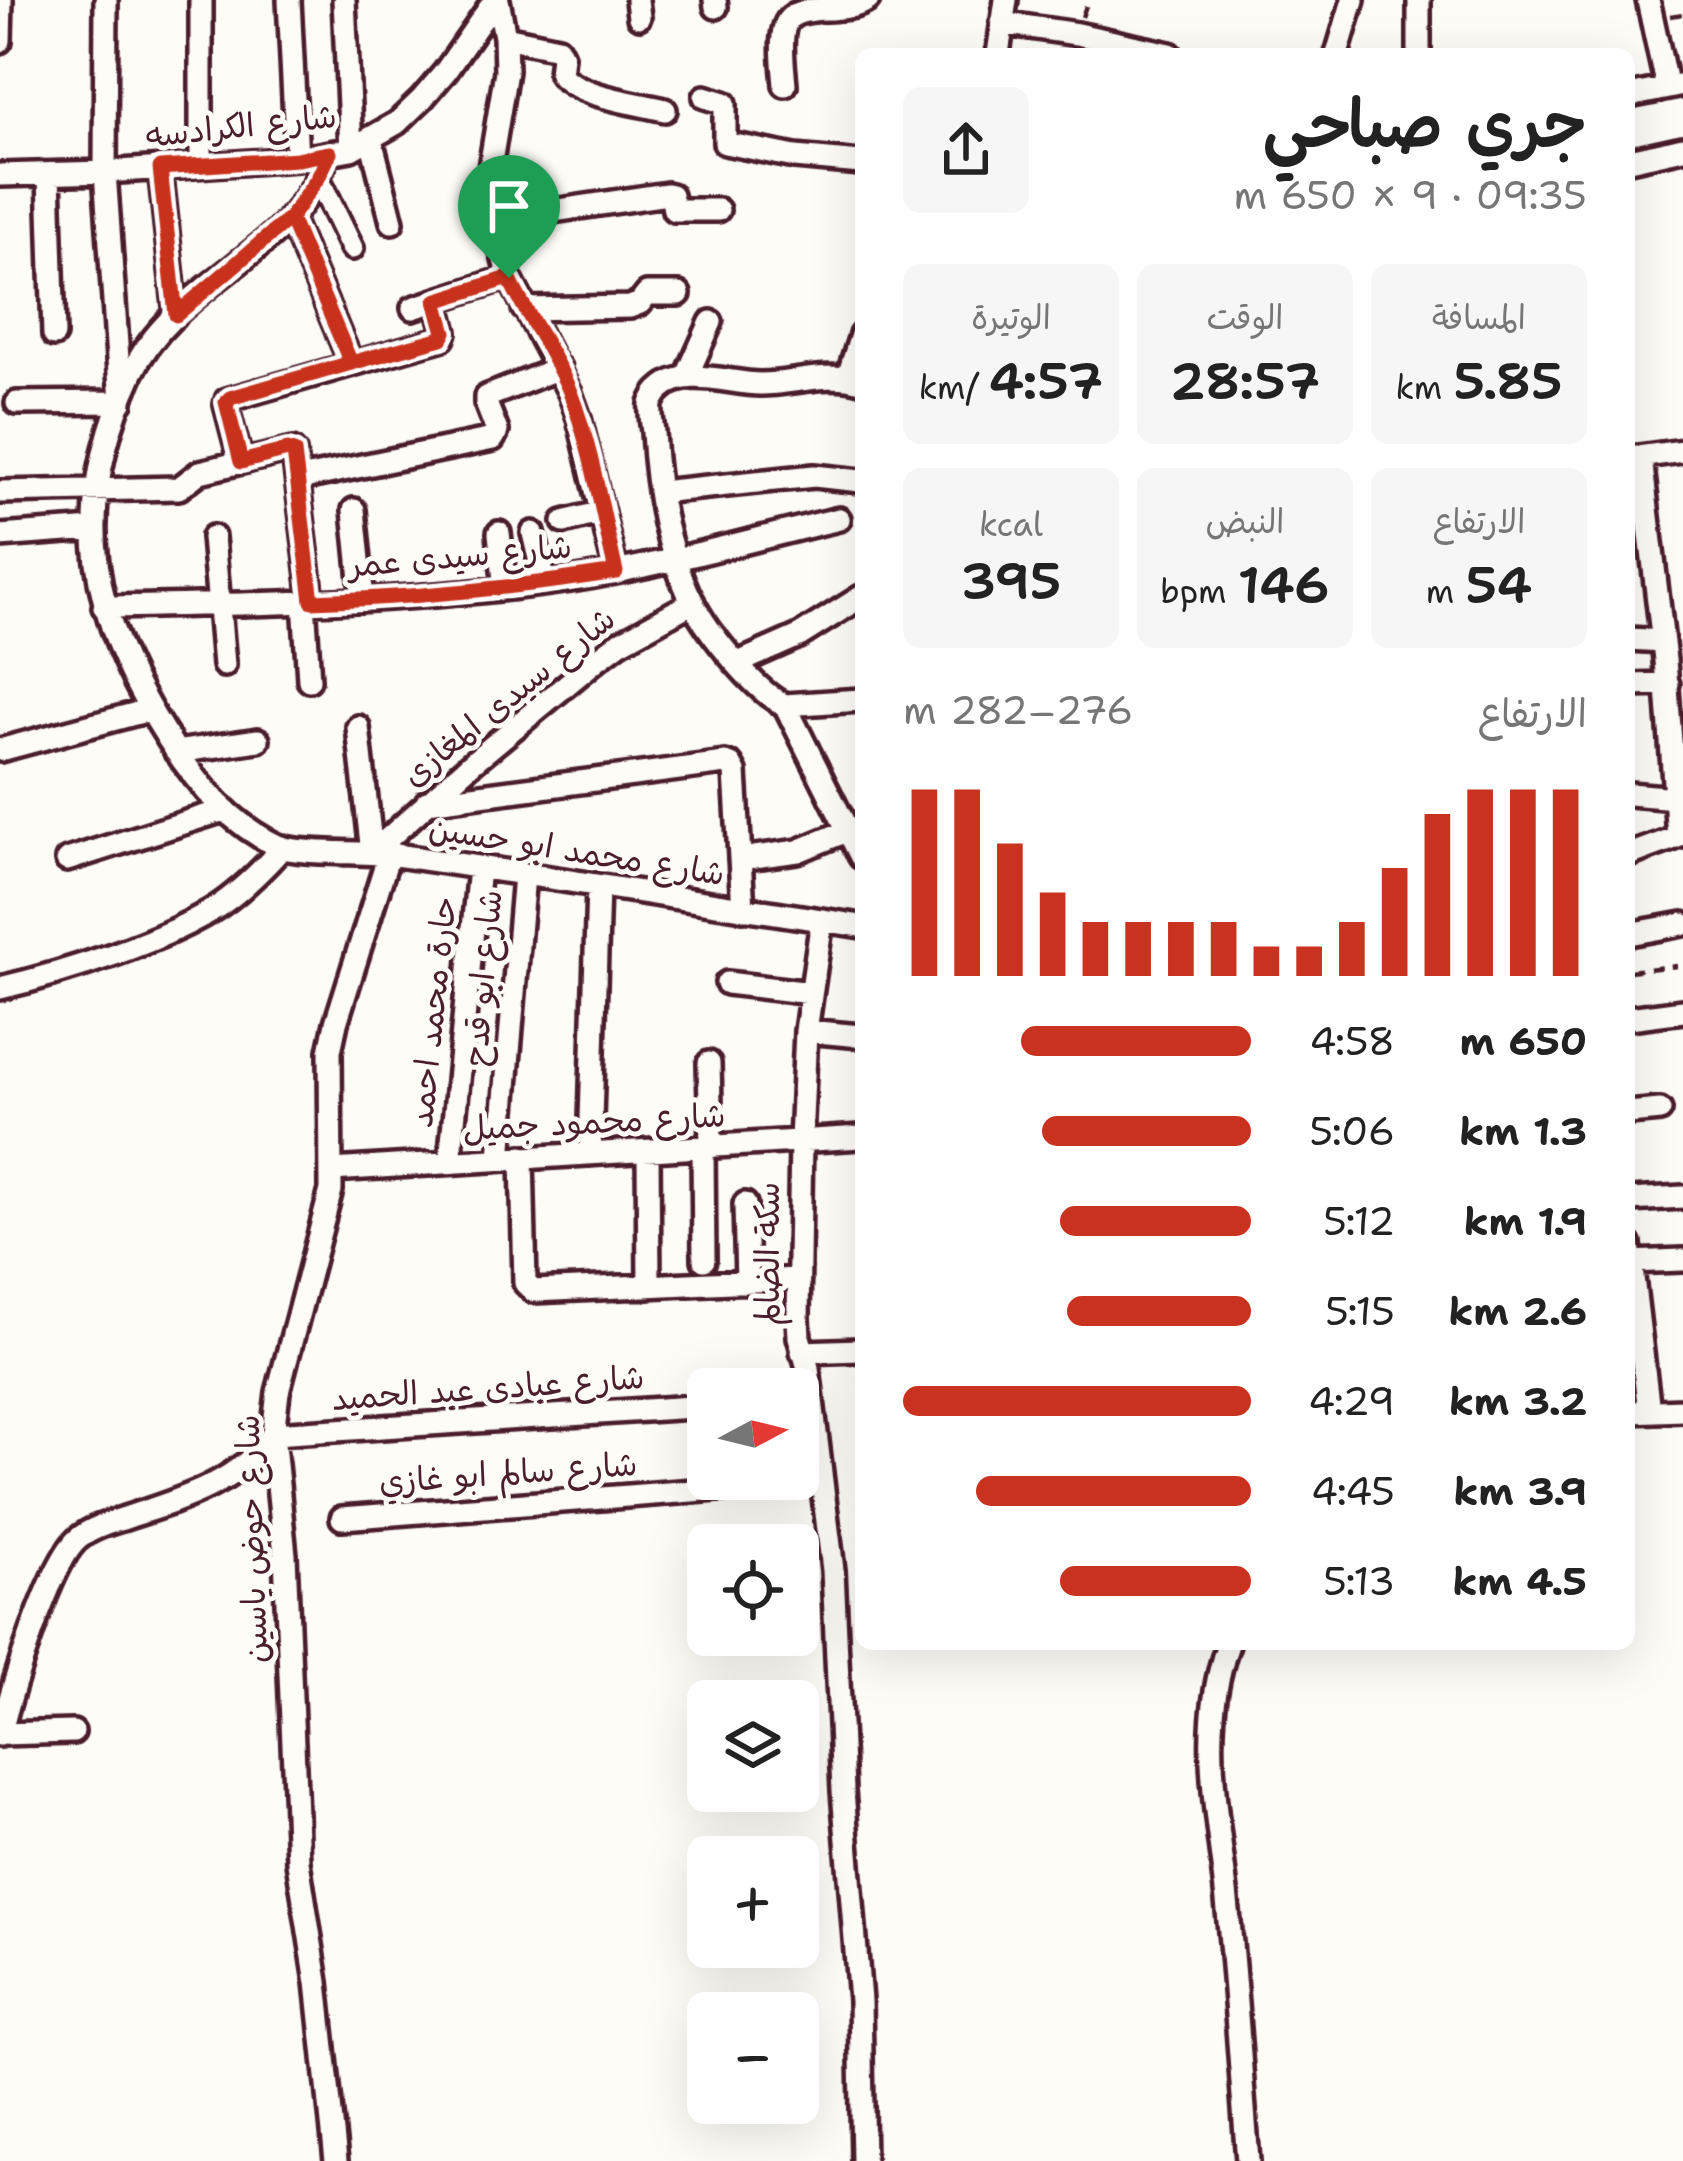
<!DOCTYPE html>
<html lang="ar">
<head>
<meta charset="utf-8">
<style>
  body { margin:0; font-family:"Shantell Sans","Playpen Sans Arabic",sans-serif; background:#f6f6f6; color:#222; direction:rtl; height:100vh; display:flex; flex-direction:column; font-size:45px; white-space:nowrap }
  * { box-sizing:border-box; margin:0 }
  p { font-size:39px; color:#767676 }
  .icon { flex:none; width:66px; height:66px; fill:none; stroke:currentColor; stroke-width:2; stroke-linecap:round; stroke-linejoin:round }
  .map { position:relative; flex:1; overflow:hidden; direction:ltr }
  .side { position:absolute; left:855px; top:48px; width:780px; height:1602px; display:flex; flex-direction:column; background:#fff; border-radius:18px; box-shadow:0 12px 48px #0002; direction:rtl }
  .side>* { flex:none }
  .needle { width:78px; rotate:83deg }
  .fabs { position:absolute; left:687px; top:1368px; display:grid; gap:24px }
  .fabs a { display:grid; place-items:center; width:132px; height:132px; border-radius:18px; background:#fff; box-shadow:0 12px 48px #0002; font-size:60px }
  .pin { position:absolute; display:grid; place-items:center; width:102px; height:102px; color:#fff; margin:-123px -51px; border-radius:50% 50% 50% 0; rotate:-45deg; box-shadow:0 0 12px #0007 }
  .pin .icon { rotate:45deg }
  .round { display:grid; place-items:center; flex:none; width:126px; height:126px; border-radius:18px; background:#f6f6f6 }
  .headline { display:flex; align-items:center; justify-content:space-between; height:204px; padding:0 48px }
  h1 { font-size:66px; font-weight:600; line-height:90px }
  .metrics { display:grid; grid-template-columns:repeat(3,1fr); gap:18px; height:204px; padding:12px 48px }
  .metrics div { display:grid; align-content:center; border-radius:18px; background:#f6f6f6; text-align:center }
  .metrics b { font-size:51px; font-weight:600 }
  .metrics small { font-size:33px; font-weight:400 }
  .metrics p { font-size:33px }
  .chart { height:336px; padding:24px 48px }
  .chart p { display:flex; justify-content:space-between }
  .chart svg { width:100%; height:216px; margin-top:12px; stroke:#c8321e; stroke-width:6 }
  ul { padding:0 48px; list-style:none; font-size:39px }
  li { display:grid; grid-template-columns:192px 144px 1fr; align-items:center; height:90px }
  li i { height:30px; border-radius:15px; background:#c8321e }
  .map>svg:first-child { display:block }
</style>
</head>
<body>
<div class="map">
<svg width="1683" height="2161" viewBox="0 0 1683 2161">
  <rect width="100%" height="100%" fill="#fdfcf7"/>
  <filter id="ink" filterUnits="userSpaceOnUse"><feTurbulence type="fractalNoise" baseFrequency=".00833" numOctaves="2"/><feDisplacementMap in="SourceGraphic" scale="24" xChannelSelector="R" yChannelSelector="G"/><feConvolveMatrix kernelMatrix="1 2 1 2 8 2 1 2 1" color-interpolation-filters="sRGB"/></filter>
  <g filter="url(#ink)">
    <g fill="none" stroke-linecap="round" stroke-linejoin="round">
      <defs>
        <path id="street" d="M201,0V164
          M289,0L297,159
          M344,0L351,149
          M498,0L505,37L506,71L489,174L493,220L509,277L570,393L579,418L616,572
          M637,0L639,17
          M715,0L716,7
          M1419,0V54
          M1648,0L1667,88
          M1002,23L1077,34L1170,54
          M505,37L558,48L562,56L560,74C578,96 637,103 665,110
          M0,41L1,0
          M998,54L1006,0
          M1337,54L1353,0
          M785,85C784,69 777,28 791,17C802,8 826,10 840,8C851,7 859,6 868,0
          M1629,96L1683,85
          M705,97L725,103V143L795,157L861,163
          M371,139L392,222
          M330,153C318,177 305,203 286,222C237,272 163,306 132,373C69,511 89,616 169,740C196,783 231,825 278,846C300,855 366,851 395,855C551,877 706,903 861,926
          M1629,160L1683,148
          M160,168L176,315
          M0,175L105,172L297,159L351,149L397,123L422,99L445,72L495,0
          M49,175L54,335
          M318,178L352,248
          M290,217L351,363
          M493,220L667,194L671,195L674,210H718
          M413,308L509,277
          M524,309L630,307L640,303L647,294H679
          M848,377L861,335
          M686,378L711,322
          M17,403L121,402L105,172L106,0
          M1630,458L1683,451
          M1641,458L1665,660L1678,837
          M241,462L226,405L227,400L443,338L445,332L437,301
          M299,479L493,439L497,431L486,403V397L559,368
          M0,492L179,488L200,472L292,450L294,452L312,601
          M659,492L814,476L861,481
          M354,510L363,600
          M564,522L602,512
          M499,533L505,588
          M533,533L545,583
          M0,536L94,529
          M213,537L224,665
          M304,601L309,680
          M104,607C250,604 398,603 543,584C643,571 741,542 839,519
          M1629,639L1663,641
          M738,663L799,636L861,597
          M1629,685L1668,684
          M785,705C757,694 707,631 693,603C667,552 656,488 653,432C652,424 650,412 651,404C653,399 657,392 661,389C685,366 731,384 760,384C794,384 827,371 861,381
          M785,705L861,857
          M785,705L861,700
          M358,727L372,853
          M0,750L149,710
          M176,752L258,740
          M1629,794L1676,798
          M427,802L725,763L731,765L735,772L743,909
          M372,853L472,763L599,658L619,643L693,602
          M1629,855L1683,835
          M740,859L798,851L849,830
          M67,860L224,810
          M822,920L806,1031L801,1141L798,1318L799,1337L808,1368L833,1570L843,1791L860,2001L863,2161
          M1629,934L1683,924
          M727,983L811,993
          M0,988C64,973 166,941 220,905C243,889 263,869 282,848
          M1629,1018L1683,1011
          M806,1031L861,1036
          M709,1063L711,1147
          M1629,1113L1660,1110
          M703,1148L704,1260
          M648,1151L649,1287
          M590,1154L598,886
          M522,1157L525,1283L533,1291L798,1279
          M500,1158L524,875
          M450,1162L479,868
          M332,1170L861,1137
          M1629,1200L1683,1197
          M745,1204L747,1282
          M1629,1244L1649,1411
          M1629,1262L1683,1260
          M802,1352L861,1350
          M1629,1412L1683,1410
          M342,1518L822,1481
          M1228,1644C1197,1731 1218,1812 1227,1901C1236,1988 1241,2075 1248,2161
          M0,1734L73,1732
          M0,1735C10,1695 50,1561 79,1538C94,1526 114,1522 131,1516C184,1499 241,1481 273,1434L708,1406
          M336,2161L317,1982L298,1862L285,1555L273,1434L278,1392L331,1190L330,1051L336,1023L389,854"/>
      </defs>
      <!-- street casing -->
      <use href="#street" stroke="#4a1f2b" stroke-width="30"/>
      <!-- path -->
      <path stroke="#4a1f2b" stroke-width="4.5" stroke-dasharray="12 9" stroke-linecap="butt" d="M1670,16L1683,14
        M1082,17L1088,0
        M1629,971L1677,966"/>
      <!-- street -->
      <use href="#street" stroke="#fdfcf7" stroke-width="21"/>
    </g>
  </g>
  <g fill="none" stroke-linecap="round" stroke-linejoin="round" filter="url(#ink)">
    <defs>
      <path id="route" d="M509,278L436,301L445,332L442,338L351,363L290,218L176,315L160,168L297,159L330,153L318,178L290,218L351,363L230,398L226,402L241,462L288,450L294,452L312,601C414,598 515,588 616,572C602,513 592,449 570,392C554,352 527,317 509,278"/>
    </defs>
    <!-- route casing -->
    <use href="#route" stroke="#fff" stroke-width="24"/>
    <!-- route -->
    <use href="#route" stroke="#c8321e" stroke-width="15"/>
  </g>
  <g text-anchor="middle" stroke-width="10" stroke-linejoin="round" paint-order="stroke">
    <!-- street labels -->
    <g font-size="33" fill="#4a1f2b" stroke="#fdfcf7">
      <text transform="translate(241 125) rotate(-6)" y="12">شارع الكرادسه</text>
      <text transform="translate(460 555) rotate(-5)" y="12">شارع سيدى عمر</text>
      <text transform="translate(508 696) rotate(-39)" y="12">شارع سيدى المغازى</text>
      <text transform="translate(577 850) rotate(9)" y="12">شارع محمد ابو حسين</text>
      <text transform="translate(482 978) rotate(-85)" y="12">شارع ابو قدح</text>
      <text transform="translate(432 1012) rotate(-84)" y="12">حارة محمد احمد</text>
      <text transform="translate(594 1121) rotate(-3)" y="12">شارع محمود جميل</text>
      <text transform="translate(767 1254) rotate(-90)" y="12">سكة الضالم</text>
      <text transform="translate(488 1387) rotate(-4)" y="12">شارع عبادى عبد الحميد</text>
      <text transform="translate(508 1472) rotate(-4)" y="12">شارع سالم ابو غازي</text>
      <text transform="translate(251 1539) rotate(-92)" y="12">شارع حوض ياسين</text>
    </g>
  </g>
</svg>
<div class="fabs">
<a><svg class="needle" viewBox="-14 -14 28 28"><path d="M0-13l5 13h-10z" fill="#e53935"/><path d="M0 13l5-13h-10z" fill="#767676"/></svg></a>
<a><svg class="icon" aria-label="locate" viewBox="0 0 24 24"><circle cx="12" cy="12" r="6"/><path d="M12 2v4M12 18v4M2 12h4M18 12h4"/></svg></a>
<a><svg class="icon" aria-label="layers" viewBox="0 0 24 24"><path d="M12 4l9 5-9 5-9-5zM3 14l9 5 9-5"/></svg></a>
<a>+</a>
<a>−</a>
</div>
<div class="pin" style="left:509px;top:278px;background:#1e9e55"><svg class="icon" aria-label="arrive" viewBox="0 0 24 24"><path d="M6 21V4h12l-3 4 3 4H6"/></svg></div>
<section class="side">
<div class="headline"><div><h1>جري صباحي</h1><p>09:35 · 9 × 650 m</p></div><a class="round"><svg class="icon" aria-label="share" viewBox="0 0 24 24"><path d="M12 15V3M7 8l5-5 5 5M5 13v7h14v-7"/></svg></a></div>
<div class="metrics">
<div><p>المسافة</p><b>5.85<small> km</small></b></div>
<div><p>الوقت</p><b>28:57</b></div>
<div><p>الوتيرة</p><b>4:57<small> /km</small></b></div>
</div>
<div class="metrics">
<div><p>الارتفاع</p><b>54<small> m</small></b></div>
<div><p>النبض</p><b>146<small> bpm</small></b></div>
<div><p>kcal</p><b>395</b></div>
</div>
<div class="chart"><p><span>الارتفاع</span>276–282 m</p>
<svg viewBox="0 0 160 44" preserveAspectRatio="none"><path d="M5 44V6M15 44V6M25 44V17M35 44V27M45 44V33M55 44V33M65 44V33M75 44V33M85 44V38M95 44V38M105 44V33M115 44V22M125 44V11M135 44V6M145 44V6M155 44V6"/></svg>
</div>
<ul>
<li><b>650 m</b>4:58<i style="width:66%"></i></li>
<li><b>1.3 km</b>5:06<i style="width:60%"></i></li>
<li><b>1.9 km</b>5:12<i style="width:55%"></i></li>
<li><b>2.6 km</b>5:15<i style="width:53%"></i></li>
<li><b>3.2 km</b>4:29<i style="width:100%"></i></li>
<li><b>3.9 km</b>4:45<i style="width:79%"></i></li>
<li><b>4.5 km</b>5:13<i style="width:55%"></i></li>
</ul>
</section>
</div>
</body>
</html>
